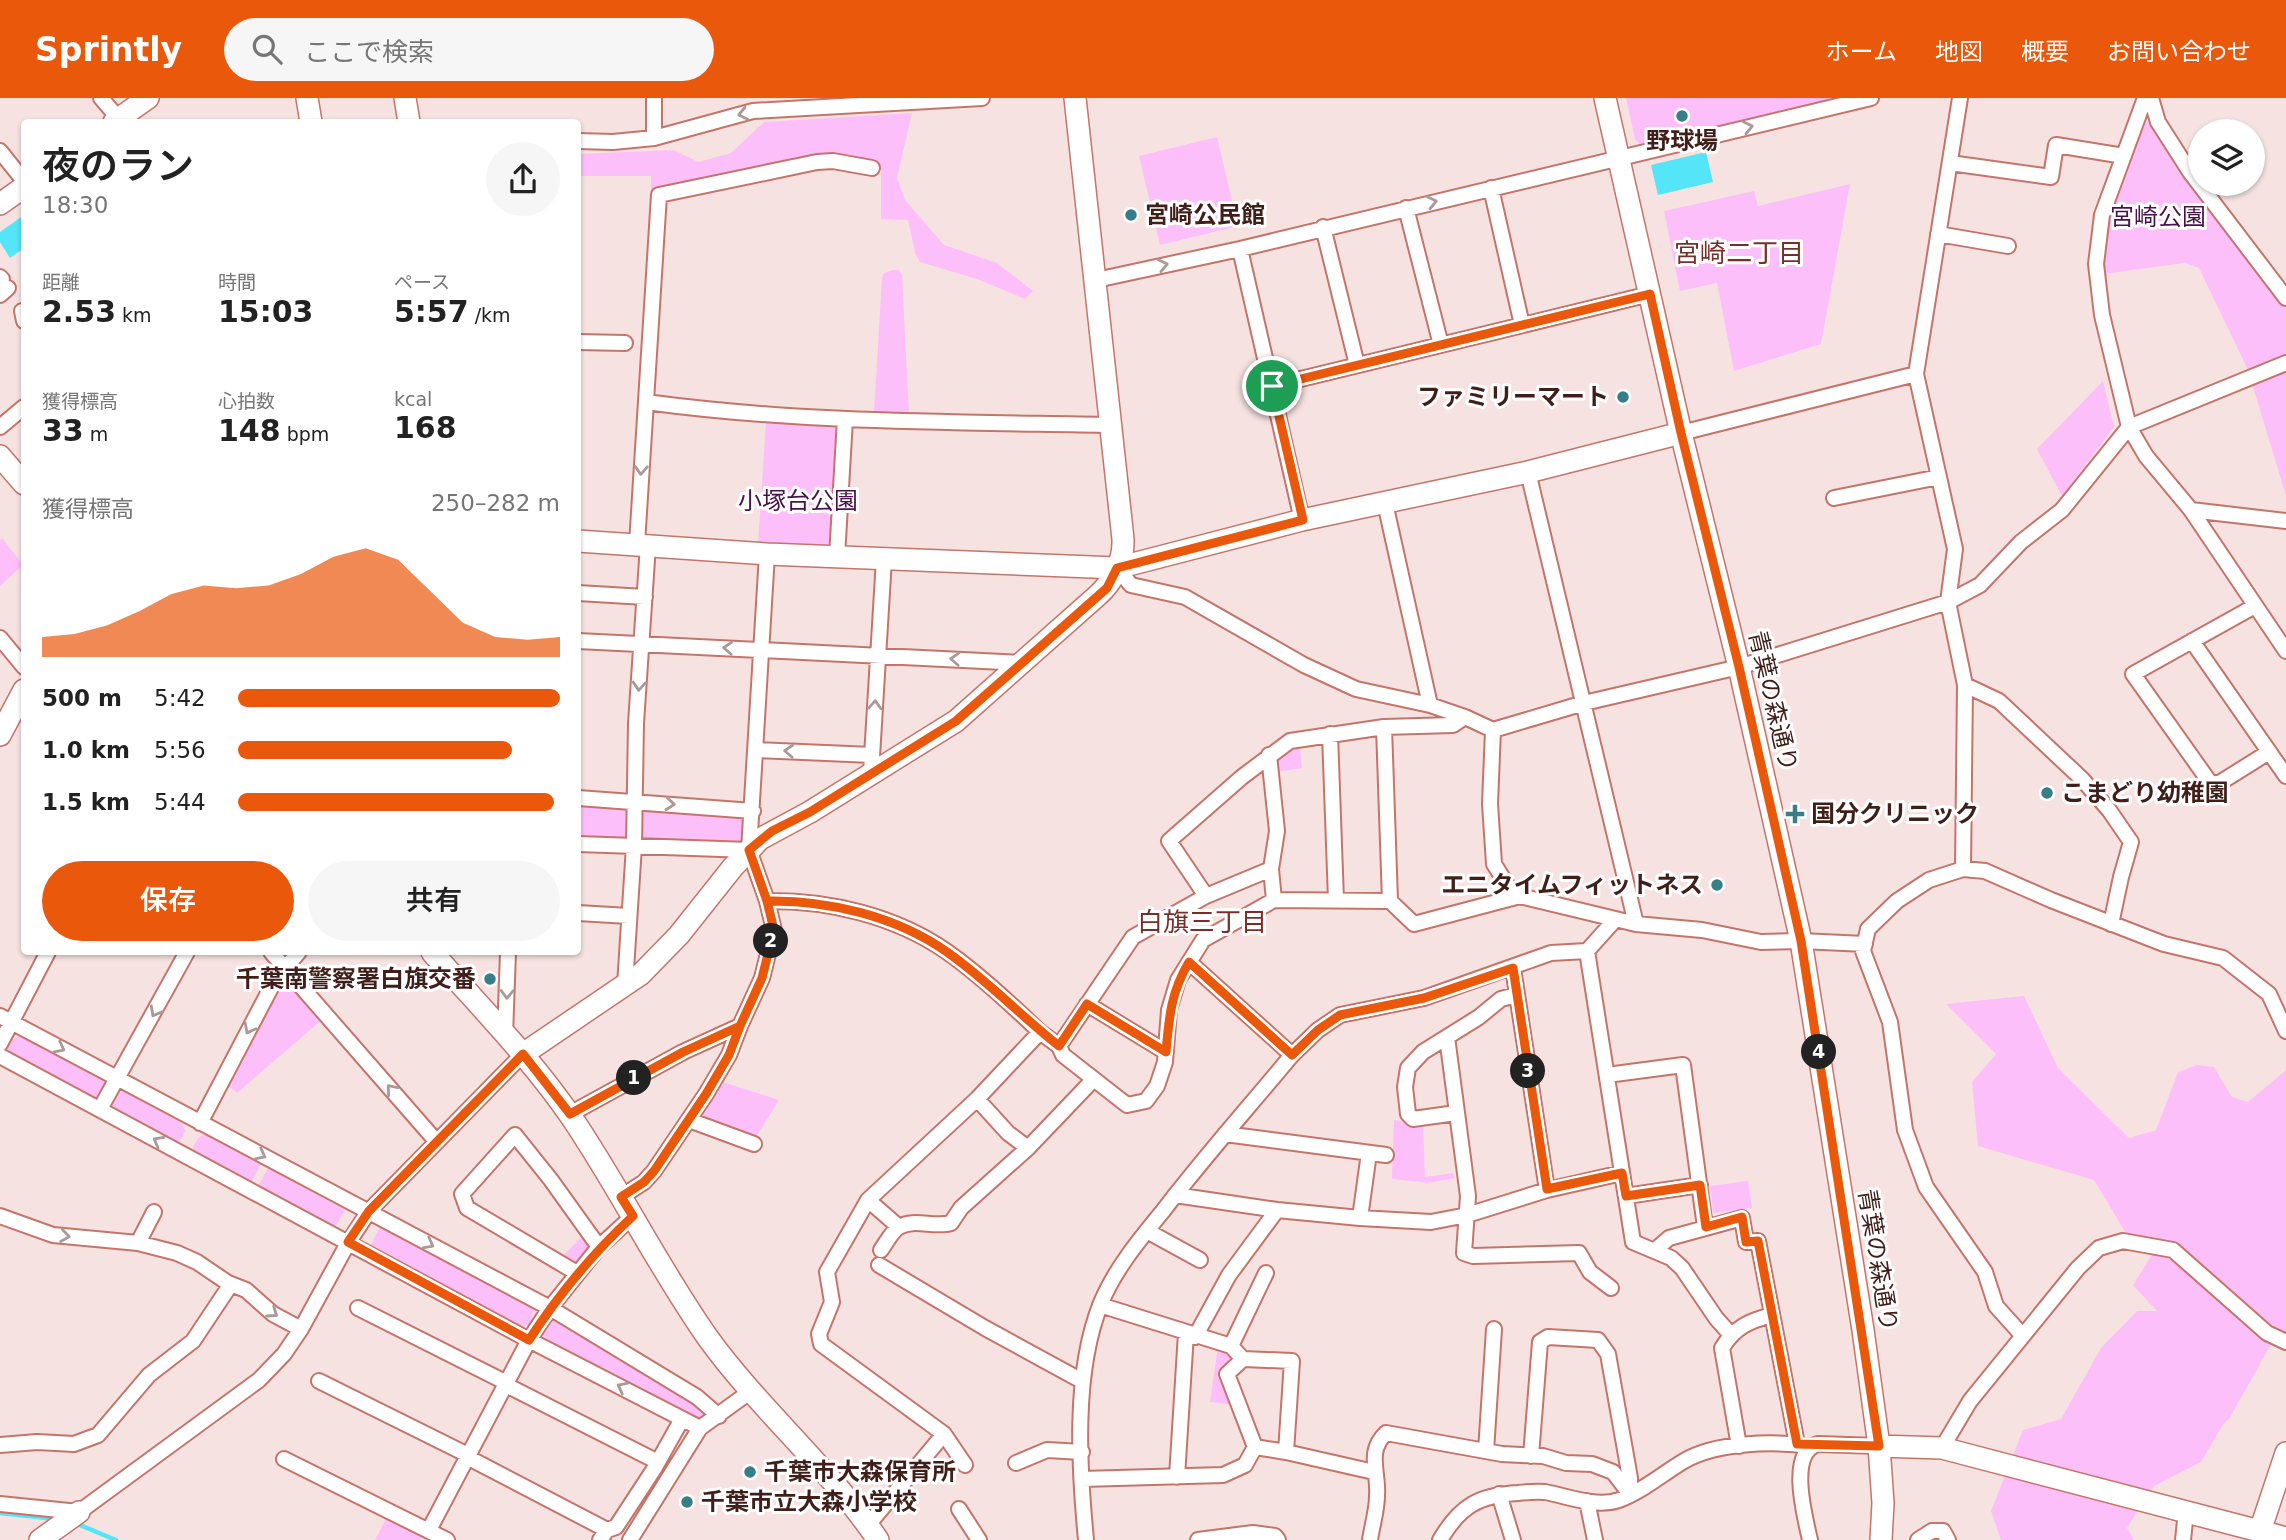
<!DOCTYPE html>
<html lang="ja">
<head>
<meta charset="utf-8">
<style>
  body { margin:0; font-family:"DejaVu Sans","Noto Sans JP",sans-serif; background:#f6f6f6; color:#222; height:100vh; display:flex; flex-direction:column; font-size:26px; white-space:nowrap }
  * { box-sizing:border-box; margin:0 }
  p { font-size:23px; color:#767676 }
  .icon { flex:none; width:38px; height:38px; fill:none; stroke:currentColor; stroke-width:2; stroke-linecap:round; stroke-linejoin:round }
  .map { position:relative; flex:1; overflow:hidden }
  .sheet { position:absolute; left:21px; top:21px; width:560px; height:836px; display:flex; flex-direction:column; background:#fff; border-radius:7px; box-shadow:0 2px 5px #0004 }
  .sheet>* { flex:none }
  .tools { position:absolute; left:2188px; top:21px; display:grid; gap:14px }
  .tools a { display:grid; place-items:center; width:77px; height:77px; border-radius:50%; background:#fff; box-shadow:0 2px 5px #0004; font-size:35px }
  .pin { position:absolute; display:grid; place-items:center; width:60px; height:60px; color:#fff; margin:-30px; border:4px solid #fff; border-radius:50%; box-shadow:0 2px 7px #0007 }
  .km { position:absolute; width:35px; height:35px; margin:-18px; border-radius:50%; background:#222; color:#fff; font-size:19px; line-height:35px; text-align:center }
  .round { display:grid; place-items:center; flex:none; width:74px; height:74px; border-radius:37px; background:#f6f6f6 }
  .summary { display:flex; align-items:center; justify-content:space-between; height:119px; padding:0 21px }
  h1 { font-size:38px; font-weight:600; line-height:52px }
  .figures { display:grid; grid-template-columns:repeat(3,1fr); gap:10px; height:119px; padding:7px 21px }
  .figures div { display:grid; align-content:center }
  .figures b { font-size:30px; font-weight:600 }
  .figures small { font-size:19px; font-weight:400 }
  .figures p { font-size:19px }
  .chart { height:196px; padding:14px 21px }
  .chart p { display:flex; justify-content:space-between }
  .chart svg { width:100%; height:126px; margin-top:7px; fill:#ea580c; opacity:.7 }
  .button { display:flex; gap:14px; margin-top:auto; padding:14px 21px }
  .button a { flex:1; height:80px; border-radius:42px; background:#ea580c; color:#fff; font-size:28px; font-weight:600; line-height:80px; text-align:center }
  .button a+a { background:#f6f6f6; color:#222 }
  ul { padding:0 21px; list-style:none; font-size:23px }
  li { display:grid; grid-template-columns:112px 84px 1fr; align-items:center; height:52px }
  li i { height:18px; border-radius:9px; background:#ea580c }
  header { display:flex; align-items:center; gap:42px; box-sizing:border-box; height:98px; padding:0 35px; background:#ea580c; color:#fff }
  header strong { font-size:33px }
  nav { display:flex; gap:38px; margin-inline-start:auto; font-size:24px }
  .search { width:490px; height:63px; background:#f6f6f6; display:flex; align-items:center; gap:18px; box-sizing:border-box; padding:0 24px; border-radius:38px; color:#767676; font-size:26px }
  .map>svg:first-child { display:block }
</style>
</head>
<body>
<header>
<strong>Sprintly</strong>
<div class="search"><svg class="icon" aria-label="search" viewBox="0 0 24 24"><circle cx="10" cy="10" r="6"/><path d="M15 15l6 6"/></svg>ここで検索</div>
<nav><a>ホーム</a><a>地図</a><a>概要</a><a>お問い合わせ</a></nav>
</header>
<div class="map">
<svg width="2286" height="1442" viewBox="0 0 2286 1442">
  <rect width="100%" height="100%" fill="#f6e3e1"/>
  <!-- green -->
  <path fill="#fdbffa" d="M1626,0H1842L1641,47L1635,41Z
    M912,15L897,80L905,102L944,147L997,165L1033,193L1025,201L977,181L920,164L915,155L908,122L881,121V70L876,62L835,57L815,59L651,92V78H578V56L674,52L698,64L731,55L764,24Z
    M2142,24H2152L2286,210V398L2248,272L2199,170L2185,165L2103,176L2107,114Z
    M1217,39L1238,128L1160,147L1139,58Z
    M1850,86L1821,246L1734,273L1717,185L1680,193L1664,113L1754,93L1758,108Z
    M893,172H899L902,177L909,316L874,314L882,180L884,175Z
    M2103,283L2114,329L2062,398L2037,351Z
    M766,324L839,327L832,445L828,450L758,446Z
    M2,440L23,467L0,488V442Z
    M1300,646L1302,670L1277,674L1278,656Z
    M578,709L625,711L632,717L631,735L624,742L578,740Z
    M646,712L746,717L745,741L739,749L645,744L638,735L639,718Z
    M290,883L323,921L237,995L227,987L279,886Z
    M2024,898L2058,970L2129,1040L2156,1032L2178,974L2197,967L2214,969L2232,999L2248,1004L2286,972V1244L2273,1243L2229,1321L2224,1325L2201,1364L2154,1388L2127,1430L2134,1442H2001L1991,1413L2023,1332L2061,1321L2101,1250L2137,1213H2157L2133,1187L2159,1145L2127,1137L2094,1082L1978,1048L1972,984L1996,956L1946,906Z
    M21,938L107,984L96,1003L9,958L8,950L13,941Z
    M717,982L779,1002L756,1039L696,1017Z
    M117,990L182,1025L185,1033L180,1043L174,1044L107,1008Z
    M1394,1022L1423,1025L1425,1079L1453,1075L1455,1080L1428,1085L1392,1081Z
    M204,1036L261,1066L251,1085L194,1055L193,1049L199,1039Z
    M268,1070L345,1112L334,1131L257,1090Z
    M1748,1083L1752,1110L1713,1115L1710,1088Z
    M380,1129L534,1212L530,1226L522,1229L370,1148Z
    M584,1136L593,1150L576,1166H570L562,1159Z
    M555,1217L703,1311L704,1317L700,1322H696L540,1237L550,1219Z
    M1218,1248L1236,1260L1225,1275L1237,1307L1210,1304Z
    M388,1417L424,1435L420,1442H375Z"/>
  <!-- water -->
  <path fill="#55e5f9" d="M1706,54L1713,84L1658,97L1651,67Z
    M24,117V150L10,160L0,144V134Z"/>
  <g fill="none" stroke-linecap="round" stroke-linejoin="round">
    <!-- stream -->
    <path stroke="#55e5f9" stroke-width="4.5" d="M0,1415L56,1421
      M75,1425L116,1442"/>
    <defs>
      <path id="street" d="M101,0L119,21
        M654,0V40
        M1960,0L1916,276L1955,451L1948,504L1965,587L1963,771
        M2145,0L2102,117L2096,166L2102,217L2129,329L2146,358L2191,412L2286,553
        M2151,0L2158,24L2190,74L2286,200
        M578,43L613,44L654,40L753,13L982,0
        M0,53L24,83
        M1950,65L2051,79L2056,47L2124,58
        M1491,90L1522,227
        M1406,110L1441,247
        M1323,129L1357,267
        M1938,136L2008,148
        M1240,151L1302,422
        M0,179L2,181
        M1096,182L1240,151L1871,0
        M0,197L8,190
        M22,213L24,223
        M578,244L625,245
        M1272,288L1650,196
        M646,304C800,325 955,324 1110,327
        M0,329L24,309
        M1681,335L1916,276
        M1528,374L1636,826
        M1834,400L1939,379
        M1385,405L1430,607
        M2191,412L2286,423
        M637,446L659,97L817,64L833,63L872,70
        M837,459L845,321
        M1117,470L1131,487L1185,499L1304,567L1356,591L1430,607L1465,619L1493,632L1584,605L1739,569L1948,504L1980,487L2021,444L2062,412L2129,329L2286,265
        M578,495L645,499
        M2255,508L2133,576L2211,686L2221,684L2269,654
        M0,540L24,569
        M578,543L1023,565
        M2192,543L2286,678
        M1965,587L1999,603L2082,681L2109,712L2131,744L2121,779L2111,826
        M1384,629L1390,803L1414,826L1520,798L1636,826L1702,832L1761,844L1801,843L1865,846
        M1493,632L1490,706L1494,766L1509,790L1520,798
        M1330,636L1336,802
        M756,652L872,657
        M1269,657L1277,733L1271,771L1274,802
        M871,675L884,461
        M578,700L753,713
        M578,746L749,752
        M1271,771L1206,798L1133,839L1059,948L1063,957L1127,1007L1146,1003L1157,988L1165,964L1169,912L1178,882L1203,842L1274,802L1390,803
        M1206,798L1169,743L1242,679L1290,643L1384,629L1453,627L1465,619
        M767,803C829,802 895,818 946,853C979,876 1011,906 1040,934
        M578,815L629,818
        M1587,853L1633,1144L1671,1160L1682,1170L1716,1220L1731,1237
        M271,854L436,1043
        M1189,864L1292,957
        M1513,870L1547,1092
        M625,887L634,748L636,625L648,447
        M1087,906L1166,954
        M0,918L550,1210L697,1299L719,1318
        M505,938L508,854
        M1447,939L1468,1098L1464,1155L1473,1158L1579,1155L1590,1174L1611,1190
        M0,946L48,854
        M0,958L529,1242L700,1330
        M1607,977L1683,967L1705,1129
        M977,1001L1008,1035L1028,1050
        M100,1011L187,854
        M1456,1015L1413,1021L1408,1016L1405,989L1408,970L1423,954L1479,919L1501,901L1516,897
        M570,1016L683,954L740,928
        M689,1022L754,1046
        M200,1025L275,882L299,854
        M1225,1036L1386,1057
        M1175,1097L1277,1112L1360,1120L1431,1124L1467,1117L1547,1092L1622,1075
        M1626,1098L1700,1087
        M621,1099L644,1084L654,1073L706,996L729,957L740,928L762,880L774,832L767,803L749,752L767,456
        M868,1102L899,1129
        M0,1118L53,1137L138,1145L177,1155L197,1164L228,1185L246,1192L273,1216L301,1231
        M1360,1120L1369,1055
        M1147,1133L1200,1162
        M138,1145L154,1114
        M881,1152C886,1145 892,1133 899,1129C914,1120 934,1130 951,1125L961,1110L1028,1050L1093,982
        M1654,1153L1669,1140L1742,1120L1746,1144L1758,1143L1797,1346
        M879,1167L985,1230L1082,1283
        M577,1175L467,1110L462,1096L515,1037L551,1082L599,1149
        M1100,1207L1231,1248L1266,1175
        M358,1210L507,1285
        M2023,1238L1996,1208L1985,1174L1926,1089L1905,1032L1890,924L1863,853L1868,831L1897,803L1929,782L1963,771L1985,773L2051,802L2164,846L2223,860L2269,896L2286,933
        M1195,1239L1229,1177L1277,1112
        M1231,1248L1243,1261L1292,1263L1286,1354L1255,1349L1227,1276L1243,1261
        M319,1283L468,1357
        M506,1287L658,1364
        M0,1347L37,1344L74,1346L98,1337L149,1277L193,1243L231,1186
        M1739,1348L1722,1250C1735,1229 1749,1223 1772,1217
        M1942,1350L1970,1303L2078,1170L2099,1150L2123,1143L2173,1152L2267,1235L2286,1244
        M1486,1353L1494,1231
        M1286,1354L1374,1374
        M1531,1358L1540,1244L1548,1239L1598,1242L1608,1256L1630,1380V1396
        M467,1359L607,1432
        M284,1361L447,1442
        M1016,1365L1047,1352L1082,1354
        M965,1367L944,1336L821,1246L819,1236L832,1204L827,1174L868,1102L977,1001L1040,934L1059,948
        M1177,1379L1186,1235
        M1082,1381L1223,1377L1245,1367L1255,1349
        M1499,1396L1513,1442
        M1587,1403L1595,1442
        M0,1406L79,1414L259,1282L284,1256L301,1231L348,1145L369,1113L523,956
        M959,1411L979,1442
        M868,1427L944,1336
        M429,1432L529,1242L550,1210L599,1149L633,1118
        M600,1442L607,1432L616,1429L654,1371L682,1321
        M630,1442L700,1330L751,1293
        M1086,1442C1079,1369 1073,1274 1101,1205C1115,1171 1140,1141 1163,1113C1204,1059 1249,1009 1292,957L1318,932L1340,917L1424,900L1551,855L1587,853L1614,823
        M1198,1442L1253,1435L1275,1438L1278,1442
        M1370,1442C1372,1428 1377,1412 1377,1398C1379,1374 1366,1354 1386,1335L1502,1356L1543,1358L1566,1365L1592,1366L1613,1374L1630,1396
        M1440,1442C1460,1408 1479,1397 1518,1395C1527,1394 1537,1393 1545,1394C1567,1398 1596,1410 1619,1402C1643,1393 1662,1376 1684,1363C1716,1344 1773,1343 1810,1348
        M1810,1442C1805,1419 1787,1354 1818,1346L1879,1348
        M1918,1442L1932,1433H1943L1948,1442
        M2183,1442L2186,1413"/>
      <path id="secondary" d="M307,0L311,24
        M405,0L409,24
        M1605,0L1681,335L1739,569L1801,843L1863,1232L1879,1348L1883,1405L1881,1442
        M114,24L148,0
        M0,106L24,89
        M0,358L24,386
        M578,443L767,456L1117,470L1302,422L1528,374L1681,335
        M0,637L24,592
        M432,854C479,908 531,960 572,1020C620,1091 658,1169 708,1240C760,1312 829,1369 878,1442
        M523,956L641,876L679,837L733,769L760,741L810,714L956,623L1097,498C1113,484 1124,463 1123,441L1075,0
        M1879,1348L1942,1350L2286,1440
        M2260,1433L2286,1355
        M40,1442L79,1414"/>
    </defs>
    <!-- street casing -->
    <use href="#street" stroke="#c5746a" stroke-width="18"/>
    <!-- secondary casing -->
    <use href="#secondary" stroke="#c5746a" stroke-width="24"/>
    <!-- street -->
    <use href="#street" stroke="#fff" stroke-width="14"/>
    <!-- secondary -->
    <use href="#secondary" stroke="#fff" stroke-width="21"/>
  </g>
  <!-- one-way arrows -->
  <defs><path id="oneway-chevron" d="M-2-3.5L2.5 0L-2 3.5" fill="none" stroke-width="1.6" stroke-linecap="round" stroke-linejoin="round" transform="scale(1.75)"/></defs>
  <g stroke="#a99a98">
    <use href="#oneway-chevron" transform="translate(743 16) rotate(167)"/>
    <use href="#oneway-chevron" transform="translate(1748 29) rotate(-13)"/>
    <use href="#oneway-chevron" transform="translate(1432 104) rotate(-13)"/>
    <use href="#oneway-chevron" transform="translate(1163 167) rotate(-12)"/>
    <use href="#oneway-chevron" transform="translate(641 372) rotate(93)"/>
    <use href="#oneway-chevron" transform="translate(728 550) rotate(-177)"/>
    <use href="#oneway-chevron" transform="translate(955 561) rotate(-177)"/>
    <use href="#oneway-chevron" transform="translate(639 588) rotate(94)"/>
    <use href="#oneway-chevron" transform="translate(875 607) rotate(-87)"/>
    <use href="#oneway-chevron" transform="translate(789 653) rotate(-177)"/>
    <use href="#oneway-chevron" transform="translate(670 706) rotate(5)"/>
    <use href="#oneway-chevron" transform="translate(507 896) rotate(92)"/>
    <use href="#oneway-chevron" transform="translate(155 914) rotate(119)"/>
    <use href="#oneway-chevron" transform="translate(249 931) rotate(118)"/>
    <use href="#oneway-chevron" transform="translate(60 950) rotate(28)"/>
    <use href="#oneway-chevron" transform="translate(391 991) rotate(-131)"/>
    <use href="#oneway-chevron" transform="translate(158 1043) rotate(-151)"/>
    <use href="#oneway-chevron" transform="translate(261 1057) rotate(27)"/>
    <use href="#oneway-chevron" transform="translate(65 1138) rotate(8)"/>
    <use href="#oneway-chevron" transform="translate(429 1146) rotate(28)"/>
    <use href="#oneway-chevron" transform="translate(273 1215) rotate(35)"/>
    <use href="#oneway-chevron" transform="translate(622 1289) rotate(-153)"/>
  </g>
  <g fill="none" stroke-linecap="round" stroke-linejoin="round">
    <defs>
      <path id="route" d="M1272,288L1303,422L1117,470L1107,490L956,623L810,714L772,733L749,752L767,803L774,832L762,880L740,928L683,954L570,1016L523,956L369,1113L348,1144L529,1242C559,1196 592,1156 633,1118L621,1099L644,1084L654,1073L706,996L729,957L740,928L762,880L774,832L767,803C828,802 896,818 947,854C987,882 1021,918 1059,948L1087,906L1166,954C1169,919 1171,894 1189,864L1292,957L1318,932L1340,917L1424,900L1513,870L1547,1091L1622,1075L1626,1098L1700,1087L1706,1129L1742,1119L1746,1144L1758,1143L1797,1346L1879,1348L1801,843L1739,569L1681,335L1650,196L1272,288"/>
    </defs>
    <!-- route casing -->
    <use href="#route" stroke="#fff" stroke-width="14"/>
    <!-- route -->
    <use href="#route" stroke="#ea580c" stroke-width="9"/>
  </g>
  <!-- markers -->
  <g fill="#377e88" stroke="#fff" stroke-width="2.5">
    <circle cx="1682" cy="18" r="7"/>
    <circle cx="1131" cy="117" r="7"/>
    <circle cx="1623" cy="299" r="7"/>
    <circle cx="2047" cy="695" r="7"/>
    <path d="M1791.5 705.5h7v7h7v7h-7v7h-7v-7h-7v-7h7z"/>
    <circle cx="1717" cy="787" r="7"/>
    <circle cx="490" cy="881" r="7"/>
    <circle cx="750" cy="1374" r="7"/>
    <circle cx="687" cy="1404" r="7"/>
  </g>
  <g text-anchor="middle" stroke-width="6" stroke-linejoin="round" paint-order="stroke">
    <!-- poi labels -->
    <g font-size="24" font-weight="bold" fill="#401f1b" stroke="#fff" text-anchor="start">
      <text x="1682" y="51" text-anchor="middle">野球場</text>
      <text x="1145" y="125">宮崎公民館</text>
      <text x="1609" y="307" text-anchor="end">ファミリーマート</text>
      <text x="2061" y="703">こまどり幼稚園</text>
      <text x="1811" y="724">国分クリニック</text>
      <text x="1703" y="795" text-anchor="end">エニタイムフィットネス</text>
      <text x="476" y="889" text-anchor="end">千葉南警察署白旗交番</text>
      <text x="764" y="1382">千葉市大森保育所</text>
      <text x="701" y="1412">千葉市立大森小学校</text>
    </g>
    <!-- park labels -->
    <g font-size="24" fill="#491149" stroke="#fff">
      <text x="2158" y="127">宮崎公園</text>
      <text x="798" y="411">小塚台公園</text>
    </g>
    <!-- street labels -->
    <g font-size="24" fill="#401f1b" stroke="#fff">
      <text transform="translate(1773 603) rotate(77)" y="8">青葉の森通り</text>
      <text transform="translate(1878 1162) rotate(81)" y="8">青葉の森通り</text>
    </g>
    <!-- neighbourhood labels -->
    <g font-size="26" fill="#782f28" stroke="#fff">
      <text x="1739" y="164">宮崎二丁目</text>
      <text x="1202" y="833">白旗三丁目</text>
    </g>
  </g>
</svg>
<div class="tools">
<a><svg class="icon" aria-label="layers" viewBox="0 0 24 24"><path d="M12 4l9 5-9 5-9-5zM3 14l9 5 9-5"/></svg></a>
</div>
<div class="pin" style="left:1272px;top:288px;background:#1e9e55"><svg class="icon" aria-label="arrive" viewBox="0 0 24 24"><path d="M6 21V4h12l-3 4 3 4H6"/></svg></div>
<b class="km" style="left:634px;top:980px">1</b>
<b class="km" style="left:771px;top:843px">2</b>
<b class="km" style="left:1528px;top:973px">3</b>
<b class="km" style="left:1819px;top:954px">4</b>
<section class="sheet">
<div class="summary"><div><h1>夜のラン</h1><p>18:30</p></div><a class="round"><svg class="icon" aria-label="share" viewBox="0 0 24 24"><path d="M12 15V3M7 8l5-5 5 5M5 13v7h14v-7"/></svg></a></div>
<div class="figures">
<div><p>距離</p><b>2.53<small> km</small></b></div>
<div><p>時間</p><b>15:03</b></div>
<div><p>ペース</p><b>5:57<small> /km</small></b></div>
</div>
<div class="figures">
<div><p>獲得標高</p><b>33<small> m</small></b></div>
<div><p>心拍数</p><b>148<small> bpm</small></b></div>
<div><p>kcal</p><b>168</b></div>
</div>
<div class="chart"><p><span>獲得標高</span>250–282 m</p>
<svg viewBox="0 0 160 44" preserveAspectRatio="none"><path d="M0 44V37L10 36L20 33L30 28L40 22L50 19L60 20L70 19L80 15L90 9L100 6L110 10L120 21L130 32L140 37L150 38L160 37V44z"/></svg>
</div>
<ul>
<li><b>500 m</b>5:42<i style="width:100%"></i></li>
<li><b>1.0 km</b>5:56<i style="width:85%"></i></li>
<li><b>1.5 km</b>5:44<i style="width:98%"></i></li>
</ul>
<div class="button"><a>保存</a><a>共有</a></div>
</section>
</div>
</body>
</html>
